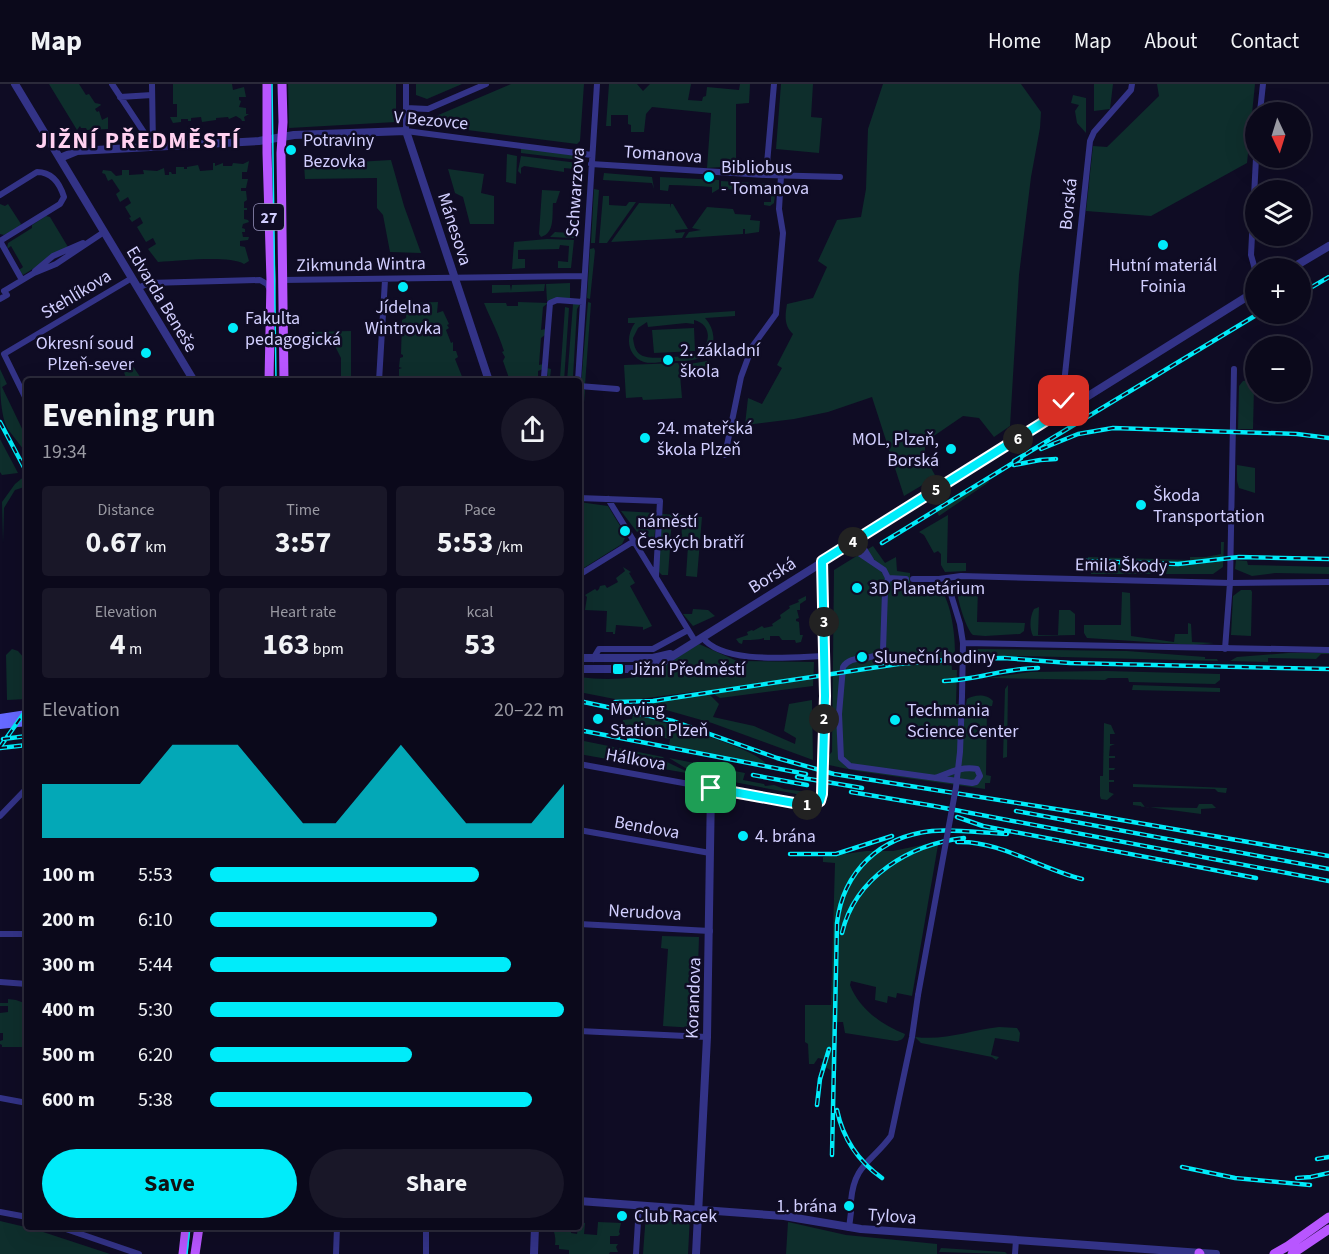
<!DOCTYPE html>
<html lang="en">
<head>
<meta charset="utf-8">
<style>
  body { margin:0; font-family:"Source Sans 3",sans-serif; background:#191728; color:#f1f3f6; height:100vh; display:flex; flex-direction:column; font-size:22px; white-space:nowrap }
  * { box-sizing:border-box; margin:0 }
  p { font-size:20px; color:#9a9aa3 }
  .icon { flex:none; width:33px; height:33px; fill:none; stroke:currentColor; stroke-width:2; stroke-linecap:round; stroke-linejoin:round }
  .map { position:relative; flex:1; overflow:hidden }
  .panel { position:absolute; left:24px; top:294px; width:558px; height:852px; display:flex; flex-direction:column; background:#0b091b; border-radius:6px; box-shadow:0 6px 24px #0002,0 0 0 2px #2b2a3a }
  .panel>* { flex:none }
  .needle { width:39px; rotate:176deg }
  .fabs { position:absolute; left:1245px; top:18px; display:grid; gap:12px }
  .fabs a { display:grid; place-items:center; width:66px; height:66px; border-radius:50%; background:#0b091b; box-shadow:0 6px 24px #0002,0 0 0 2px #2b2a3a; font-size:30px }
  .pin { position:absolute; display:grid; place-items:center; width:51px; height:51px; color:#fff; margin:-26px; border-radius:12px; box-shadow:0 3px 9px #0006 }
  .km { position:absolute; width:30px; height:30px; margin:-15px; border-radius:50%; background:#222; color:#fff; font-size:16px; line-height:30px; text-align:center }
  .round { display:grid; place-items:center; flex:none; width:63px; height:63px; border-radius:32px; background:#191728 }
  .head { display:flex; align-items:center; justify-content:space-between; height:102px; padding:0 18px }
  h1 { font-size:33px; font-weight:700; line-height:45px }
  .figures { display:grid; grid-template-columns:repeat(3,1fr); gap:9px; height:102px; padding:6px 18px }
  .figures div { display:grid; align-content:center; border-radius:6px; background:#191728; text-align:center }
  .figures b { font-size:30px; font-weight:700 }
  .figures small { font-size:16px; font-weight:400 }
  .figures p { font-size:16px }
  .chart { height:168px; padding:12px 18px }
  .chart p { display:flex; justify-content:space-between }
  .chart svg { width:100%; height:108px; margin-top:6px; fill:#00ecfa; opacity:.7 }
  .cta { display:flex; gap:12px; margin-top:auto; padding:12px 18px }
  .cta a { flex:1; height:69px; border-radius:36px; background:#00ecfa; color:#111; font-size:24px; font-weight:700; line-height:69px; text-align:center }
  .cta a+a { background:#191728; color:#f1f3f6 }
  ul { padding:0 18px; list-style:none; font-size:20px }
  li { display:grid; grid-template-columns:96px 72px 1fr; align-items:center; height:45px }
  li i { height:15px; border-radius:8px; background:#00ecfa }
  header { display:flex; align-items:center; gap:36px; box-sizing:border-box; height:84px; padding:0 30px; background:#0b091b; border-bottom:2px solid #2b2a3a }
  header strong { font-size:28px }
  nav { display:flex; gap:33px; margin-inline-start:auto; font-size:21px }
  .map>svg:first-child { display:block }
</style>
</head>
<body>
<header>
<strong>Map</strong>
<nav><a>Home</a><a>Map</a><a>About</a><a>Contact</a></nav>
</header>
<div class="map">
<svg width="1329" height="1170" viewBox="0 0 1329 1170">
  <rect width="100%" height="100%" fill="#0f0c24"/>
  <!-- green -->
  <path fill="#0e2e2c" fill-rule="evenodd" d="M49,0H79L86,11L89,10L95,19L100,20L101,21L95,25L97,28L99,27L102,36L108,33V45L87,46L86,44H81L80,42L77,46Z
    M173,0H232L233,6L244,3L246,13H239V16L241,17L239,23L246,24V30H249L244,33L245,37H242L241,35L236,32L229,35L228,33L216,34V36L202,38L201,33L191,34V37H188V35H181V38L173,39L170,33H177V20H173Z
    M288,0H396V38L289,44Z
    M416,0H462L427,15L416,11Z
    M511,0H584L580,57L577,60L429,41V35Z
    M609,0H637L643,7L650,0H691L688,16L702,17L703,13L706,12L707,3L739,6L740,0H750L749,19L736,20V82L707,84L711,29L652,23L646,30L644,48H631V41L628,40V31H611V42H606Z
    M781,0H813L811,33L822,34L819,69L776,65Z
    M883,0H1021L1041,28L1040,44L1031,93L1019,191L1010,342L994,353L979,334L963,332L925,358V373L936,393L904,412L872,313L828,328L794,335L745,341L748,314L762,320L782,284L777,281L793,250C784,242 785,232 787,220L813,214L827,183L818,177L837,136L861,133L866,105L868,45Z
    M1094,0H1113L1110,25L1094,27Z
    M1157,0H1255L1247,79L1151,132L1086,127L1093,62L1107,63L1159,12Z
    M1073,11L1086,14V49L1077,39L1075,27L1079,21L1071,19Z
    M521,64L580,72L579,76L521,69Z
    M507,70L517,72L516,100L506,98Z
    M521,72L578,79L577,104L571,103L573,101L574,85L564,84V88L524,82L521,84V90L518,87Z
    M391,76L404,122L421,169L390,168L383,131L377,124V94L305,95L304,81Z
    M249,77L247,88H242V95H248L246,104H241V107H246L247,116L244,118V124H247V126H244V135L248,136L249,138L243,140L242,144L245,145V148H242L243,153H249L248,156L240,157V162L245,163L249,177L244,180C228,171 180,177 158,178L148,165L156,160L153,154L146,158L137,143L143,139L140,133L132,138L129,134L131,133L125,123L131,119L128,113L120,118L116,110L120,107L112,95L108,97L105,90L102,89L103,86L111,87L116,92L122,91V86H129V91L144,90L143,86L157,87L164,84L165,91H169V88H171L172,90H176V83H184V85H187V83L198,81L200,87L213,86V79H215V82L223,79V82H232L233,79L243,80Z
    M448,85L484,90L481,109L494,112V140H470L463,113L455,109Z
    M604,89L652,93L654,105L652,99L603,96Z
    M660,93L719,96V105L712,109V103C697,102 684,101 669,101L668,107L660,106Z
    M721,97L774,100L776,103L774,119L770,122L764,121V118H771V107L721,105Z
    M594,105L599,106L595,159H591Z
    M542,106L560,107L556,119H553C552,132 555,149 541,153L539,150Z
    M603,112H609V121L626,122L629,118H636L607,159H599Z
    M639,119L670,120V124L671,120H673L688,145L675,146L676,149L685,148L682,154L611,158Z
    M0,120L5,122L8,120L21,140L19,144L4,151L0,150Z
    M571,120L577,121L574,154L550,153L555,148L570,149Z
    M707,123L733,125L735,130L751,131L750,136L760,137L759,148L745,150V145H743V150L685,154L689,148L701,146L692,144Z
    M46,132L50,133L68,163L23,191L19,186L23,183L11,162L7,165L8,159L32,144V141Z
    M547,155L574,156L571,184H558V177L568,178L569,162L560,161L559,165L518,166V175H525V184L512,185L514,158Z
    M594,164L595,167L590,215L587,214L590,165Z
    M570,199V214L547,217L546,200Z
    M545,200L544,207L492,209V201H510L511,207L512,201Z
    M438,218L437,229L443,227L449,240L447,241L449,244L446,246L451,259L453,258V267H456L458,273L455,275L463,295L467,294L468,297L399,296V285L402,284L399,283L400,274L403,273V271L401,270L402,236L406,234L407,219Z
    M518,218L548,219L543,223L541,246L546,245L545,251L541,254L539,281L543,280V285L538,287V294H542L543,297H510L503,277L505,273L502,268L504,267C498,248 491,236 484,219H506L507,222H518Z
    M588,218L591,219L585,301L581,300Z
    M573,220H580L577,225L573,293L575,297H567Z
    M565,223L569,224L564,297H548L547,284L551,285L550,294H560Z
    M735,227V232L705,234C716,246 718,266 700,274C691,278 678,277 668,277C660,278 651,280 644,278C627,272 625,252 635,239H628V234ZM694,236C711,240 712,258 699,269C689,272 650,277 641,271C635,267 634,261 633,254L638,244L647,238L648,243L686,239L694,240Z
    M694,244L695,267L654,269L652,246Z
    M351,247V297H341V274L333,258L310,259L309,248Z
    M707,277L708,287L704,296L687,284H684V281Z
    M679,279L682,314L643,316L642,313L626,314L624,281Z
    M132,281L143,297H127L123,285L125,282Z
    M0,285L7,300L2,303L27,355V370L10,348C0,337 0,303 0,285Z
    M1249,296L1254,304L1253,345H1238L1239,302L1243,297Z
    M582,305L585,306L580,369L579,327Z
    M0,355L18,389L2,391L0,388Z
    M1237,381L1255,384V409L1239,404L1237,397Z
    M26,391L27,402L15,406L4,424L3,459L2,418L15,400Z
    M988,396L989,398L939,432L937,428Z
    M579,418L608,422L625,450V454L622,460L579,487Z
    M621,427L657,429L654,456L637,448Z
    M662,430L702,433L697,493L686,492L688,462L681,461L682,440H672L670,455L660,454Z
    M948,431L947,479H966V487L945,488L941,481V470L938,467L934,469L924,451L919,448Z
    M1221,458H1224L1223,483L1213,490H1091L1092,481L1088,480V473L1190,476V473H1206L1221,470Z
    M873,462L885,479L896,473L897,487L910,489V501H936C951,511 955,551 955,567L951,572L952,586H957L956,620L966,621L967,615C975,610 987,610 993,617L992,622H987L986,691L991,692L990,699H985V705L857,687L829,681V671L832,668L834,486Z
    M659,463L670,464L668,491H662L658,487Z
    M1236,476L1247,477L1248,481L1329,483V490L1275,489L1252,492L1235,485Z
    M623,483L631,488L629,489L635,499L630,502L652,542L643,546V543L616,541L615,550H613V548H606L607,527L585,526L587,513L585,511L595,505L597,507L599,505L600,502L605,501L607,504L618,498L616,494L625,487Z
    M957,503L978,504L977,538L1025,539L1024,547L1020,550L985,552L973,551C966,545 956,512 957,503Z
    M1241,506H1251L1252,508L1251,552L1231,551L1233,512Z
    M1122,508L1130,509L1131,552L1174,558L1175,550H1188V539L1191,540L1192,558L1214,559L1194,561L1087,554L1084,549V541H1121Z
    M806,512V516L800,520V526H797L799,534L796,535V537L799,538L800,551H803L801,558L796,559L795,556H782L779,552H770V556H764V554C758,556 749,556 743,556L742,560L739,559L736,555L748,551L747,548L752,546L753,547L762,542L764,544L773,542L772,540L781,534L780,531L790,524L789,522L799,518L798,516Z
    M1039,523L1038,551H1058L1059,526H1070L1075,530V551L1033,552C1029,544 1030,532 1034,525Z
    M693,525L708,526L715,532L693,542L683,530H692Z
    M699,560L737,577L814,578L813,602L720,614L707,606L625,617L579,608V593C608,597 638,595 666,586L663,581Z
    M12,565L18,567L25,575L27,574V615L7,616L6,571Z
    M976,565L1127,567L1205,573V575H1217L1218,577L1024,572L967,573L971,567Z
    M1288,569H1329V570H1321L1316,575L1268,574V578L1230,577L1237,573Z
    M1106,587L1220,590V596L1215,600L1129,598L1128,594H1108L1105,596L988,594L1030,588Z
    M1008,601L1007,673L1003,674L1005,605Z
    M1133,601L1220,604V608L1132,606Z
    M709,610L719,620L713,633L754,642L795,660L796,654L784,647L789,620L812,616L813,676L712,639L645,620Z
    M633,630C658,637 755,663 766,680L669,661L670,655L626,647L622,644L623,636L632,635Z
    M1104,639L1111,641L1115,650H1110V660H1115L1110,662L1109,672H1115V674H1109V684H1115L1114,686H1109V696H1114V698H1109V708L1114,710L1107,716L1101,715L1100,712V692H1103Z
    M579,656L663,673L667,678L692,690L579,670Z
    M669,674L745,689L743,696L764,700L765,702L774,701L784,705L815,709L812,712H807L697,691Z
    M1133,700L1227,704L1226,709L1218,708L1215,705L1133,703Z
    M1133,718H1141L1145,723L1197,724L1199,720H1212L1216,724L1201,725V730L1133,721Z
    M927,760L938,761L912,912L897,909L896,914L888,912L887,919L875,916L876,903L851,897L850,901C859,925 882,941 905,950C904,955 900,957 896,957L845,949L843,938H836L837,986L832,987L827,984L820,983L823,975L818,974L814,980H809L808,960L805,958V921H831L835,779L823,778V773L866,767H893Z
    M662,852L699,853L696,944L663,942L668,865L661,864Z
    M8,915L16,916L27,920V963H2V961L0,960V957L3,956V949H0V929L8,928V922H0V919H8Z
    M999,943L1017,944L1020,949L1019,958L995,954L991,971L999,973L996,976L992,973L921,959L915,953C945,957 971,946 999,943Z
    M646,1129L690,1132L688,1170H643Z
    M0,1137L34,1145L110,1170H0Z
    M598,1138L621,1139L619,1148L620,1150L618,1152H610V1160H618L616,1163L618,1168H610L609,1170H569V1166L559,1165V1161H555C556,1155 555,1147 551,1143H571V1149L577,1150L579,1139H585L584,1150L597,1151Z
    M788,1138L846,1151L937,1160V1170H786Z
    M941,1164L1005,1168L1007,1170L939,1168Z"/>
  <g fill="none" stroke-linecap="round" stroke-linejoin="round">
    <!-- minor -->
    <path stroke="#333387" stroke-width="6" d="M112,0L153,62
      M152,0L153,62
      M406,0V47L592,71
      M120,13L152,11
      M406,24L428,25L486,0
      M1260,28L1263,0
      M591,80L766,91L840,93
      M766,91L774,0
      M0,111L37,88C52,88 60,100 64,113L60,120L0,157
      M0,157L22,196
      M35,187L53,172L83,159
      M1256,189L1251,171L1256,74
      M282,196L584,192
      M138,204L149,199L260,196L267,200L270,206
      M0,215L7,211L4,207L34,189L56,180L104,148
      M379,297L385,196
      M546,297L544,293L550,219L557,216L583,218
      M578,297L597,0
      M579,302L617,305
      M27,317L4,270L132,194
      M1066,324L1063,309L1090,57L1094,48L1131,6L1132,0
      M725,371L741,293L752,263L776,230L783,149L779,125L781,92
      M579,414L660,417L656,492
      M608,415L695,557
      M858,455L871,476
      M847,461L884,486L888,494
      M579,491L634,457
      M888,494L885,508L883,566C872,579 852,569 843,583L839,630L841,674L850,682L972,699L976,698L980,692L977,685C961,682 949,689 935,694
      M888,494L906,495
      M946,494L960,540L963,559
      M913,495H939L961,492L1230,499L1329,498
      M702,553C723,581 791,573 824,572
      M1225,565L1230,499L1234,285
      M593,575L599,565H653L688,546
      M962,612L963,559L1329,566
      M579,680L711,704
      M0,732L27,704
      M579,746L710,769
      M579,840L710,847
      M0,850H27
      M0,898L27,900
      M579,947L707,953
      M0,1014L27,1019
      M851,1117C854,1080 872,1078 891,1052L912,953L918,911
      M0,1128L27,1133
      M60,1143L139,1170
      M849,1144L851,1128
      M336,1170L337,1143
      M426,1170V1143
      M636,1170L639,1121
      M1015,1170L1016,1156"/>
    <!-- tertiary -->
    <path stroke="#333387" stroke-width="8" d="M15,0L194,297
      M60,74L77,67L259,57L294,51L406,47L489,297
      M1292,184L1329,162
      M822,477L824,582
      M579,574H653L670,570
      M579,585H642L663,578L1256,207
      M823,674L824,601
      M579,1117L784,1132L861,1145L1216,1170
      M534,1170L535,1143
      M696,1170L707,953L711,704L805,721C814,721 822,720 822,710"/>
    <!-- secondary -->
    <path stroke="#6669ff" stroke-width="8" d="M0,634L27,630
      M0,641L27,638"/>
    <!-- primary -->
    <path stroke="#b856ff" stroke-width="9" d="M267,0V69L271,196L269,297
      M282,0L283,38L281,69L284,297
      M1199,1169L1200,1170
      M183,1170L186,1143
      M195,1170L199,1143
      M1274,1170L1288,1162L1329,1133
      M1292,1170L1329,1145"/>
    <!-- tram -->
    <path stroke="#00ecfa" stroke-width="1.5" d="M272,0L276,297
      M187,1170L190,1143"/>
    <defs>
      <path id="rail" d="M1300,210L1329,193
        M0,338L27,389
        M1041,365L1078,350L1113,344L1297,350L1329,354
        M1014,377L1258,230
        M1014,381L1040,376L1056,375
        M882,459L1021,374
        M1084,477L1178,480L1239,473L1329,475
        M944,597C976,596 1006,584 1038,584
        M579,617L673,637L777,674L834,690L1081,729L1329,772
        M615,618L653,617L898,580L959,575L1004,574L1070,579L1329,585
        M579,646L806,690
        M3,655L27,652
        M0,663L27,625
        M0,664L27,661
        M753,691L807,701
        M797,693L862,704
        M851,708L934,722L1329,797
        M1016,727L1329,785
        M957,733L983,742L1256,794
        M957,758C998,756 1041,785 1082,795
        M790,770H836L892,752
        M842,849C855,793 910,760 964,754
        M817,1021L820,995L829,965
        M837,1026C843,1055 858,1077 882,1094
        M832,1071L837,839C843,787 881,752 932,747C956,745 982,749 1007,750
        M1317,1075L1329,1073
        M1182,1083L1235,1094L1310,1101
        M1297,1094L1311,1093L1329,1089"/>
    </defs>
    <!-- rail casing -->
    <use href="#rail" stroke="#00ecfa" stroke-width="4.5"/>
    <!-- rail -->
    <use href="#rail" stroke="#0f0c24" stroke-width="2" stroke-dasharray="7" stroke-linecap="butt"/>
    <!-- minor-bridge -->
    <path stroke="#333387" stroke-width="6" d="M918,911L956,703L960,668L962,612"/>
    <!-- tertiary-bridge -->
    <path stroke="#333387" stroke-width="8" d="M824,601V582
      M822,710L823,674"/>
  </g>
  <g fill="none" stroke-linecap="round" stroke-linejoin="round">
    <defs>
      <path id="route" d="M711,704L805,721L815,720L820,717L822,710L825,612L822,477L1066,324L1064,317"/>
    </defs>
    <!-- route casing -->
    <use href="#route" stroke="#fff" stroke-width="12"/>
    <!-- route -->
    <use href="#route" stroke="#00ecfa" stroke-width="8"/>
  </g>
  <!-- markers -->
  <g fill="#00ecfa" stroke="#0f0c24" stroke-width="2">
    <circle cx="291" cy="66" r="6"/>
    <circle cx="709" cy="93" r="6"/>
    <circle cx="1163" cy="161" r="6"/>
    <circle cx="403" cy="203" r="6"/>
    <circle cx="233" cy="244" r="6"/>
    <circle cx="146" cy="269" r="6"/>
    <circle cx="668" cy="276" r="6"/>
    <circle cx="645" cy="354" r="6"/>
    <circle cx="951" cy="365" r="6"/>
    <circle cx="1141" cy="421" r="6"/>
    <circle cx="625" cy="447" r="6"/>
    <circle cx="857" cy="504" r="6"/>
    <circle cx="862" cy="573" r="6"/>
    <rect x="612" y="579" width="12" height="12" rx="3"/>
    <circle cx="598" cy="635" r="6"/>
    <circle cx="895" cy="636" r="6"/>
    <circle cx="743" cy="752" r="6"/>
    <circle cx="849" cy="1122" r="6"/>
    <circle cx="622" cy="1132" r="6"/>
  </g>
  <g text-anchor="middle" stroke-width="5" stroke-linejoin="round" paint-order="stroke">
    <!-- shield labels -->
    <rect fill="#0f0c24" stroke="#9894bd" stroke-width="1.5" x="254" y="120" width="30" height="26" rx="4.5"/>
    <g font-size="16" font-weight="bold" fill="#d2cfff">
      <text x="269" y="139">27</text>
    </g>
    <!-- street labels -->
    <g font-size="18" fill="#d2cfff" stroke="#0f0c24">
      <text transform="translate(431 36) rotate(5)" y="6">V Bezovce</text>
      <text transform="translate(663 70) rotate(4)" y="6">Tomanova</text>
      <text transform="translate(575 108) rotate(-86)" y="6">Schwarzova</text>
      <text transform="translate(1068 120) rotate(-84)" y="6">Borská</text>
      <text transform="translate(455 145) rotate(72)" y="6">Mánesova</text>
      <text transform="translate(361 180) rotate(-1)" y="6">Zikmunda Wintra</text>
      <text transform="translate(76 210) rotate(-31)" y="6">Stehlíkova</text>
      <text transform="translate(162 215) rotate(59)" y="6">Edvarda Beneše</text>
      <text transform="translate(1121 481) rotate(1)" y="6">Emila Škody</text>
      <text transform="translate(772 491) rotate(-32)" y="6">Borská</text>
      <text transform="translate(636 675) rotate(10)" y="6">Hálkova</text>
      <text transform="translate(647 743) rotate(10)" y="6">Bendova</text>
      <text transform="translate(645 828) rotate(3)" y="6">Nerudova</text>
      <text transform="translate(693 914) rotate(-88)" y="6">Korandova</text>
      <text transform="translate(892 1132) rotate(4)" y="6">Tylova</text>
    </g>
    <!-- poi labels -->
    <g font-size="18" fill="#d2cfff" stroke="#0f0c24" text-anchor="start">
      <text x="303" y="62">Potraviny<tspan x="303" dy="21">Bezovka</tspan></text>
      <text x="721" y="89">Bibliobus<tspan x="721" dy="21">- Tomanova</tspan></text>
      <text x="1163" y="187" text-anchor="middle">Hutní materiál<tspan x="1163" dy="21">Foinia</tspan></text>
      <text x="403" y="229" text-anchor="middle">Jídelna<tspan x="403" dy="21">Wintrovka</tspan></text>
      <text x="245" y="240">Fakulta<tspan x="245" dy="21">pedagogická</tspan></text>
      <text x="134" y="265" text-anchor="end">Okresní soud<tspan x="134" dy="21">Plzeň-sever</tspan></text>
      <text x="680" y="272">2. základní<tspan x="680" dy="21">škola</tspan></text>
      <text x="657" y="350">24. mateřská<tspan x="657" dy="21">škola Plzeň</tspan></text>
      <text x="939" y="361" text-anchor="end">MOL, Plzeň,<tspan x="939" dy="21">Borská</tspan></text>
      <text x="1153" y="417">Škoda<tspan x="1153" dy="21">Transportation</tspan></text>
      <text x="637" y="443">náměstí<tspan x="637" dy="21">Českých bratří</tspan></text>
      <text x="869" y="510">3D Planetárium</text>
      <text x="874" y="579">Sluneční hodiny</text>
      <text x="630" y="591">Jižní Předměstí</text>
      <text x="610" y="631">Moving<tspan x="610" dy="21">Station Plzeň</tspan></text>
      <text x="907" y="632">Techmania<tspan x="907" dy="21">Science Center</tspan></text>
      <text x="755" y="758">4. brána</text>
      <text x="837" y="1128" text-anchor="end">1. brána</text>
      <text x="634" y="1138">Club Racek</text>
    </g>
    <!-- district labels -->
    <g font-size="24" font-weight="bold" letter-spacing="1.5" fill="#ffd1f0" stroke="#0f0c24">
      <text x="138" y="64">JIŽNÍ PŘEDMĚSTÍ</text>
    </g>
  </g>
</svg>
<div class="fabs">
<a><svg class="needle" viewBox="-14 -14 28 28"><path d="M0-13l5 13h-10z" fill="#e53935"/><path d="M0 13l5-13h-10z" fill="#9a9aa3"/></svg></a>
<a><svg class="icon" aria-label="layers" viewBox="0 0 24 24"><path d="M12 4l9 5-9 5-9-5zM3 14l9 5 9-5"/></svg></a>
<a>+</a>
<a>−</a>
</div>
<div class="pin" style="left:711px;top:704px;background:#1e9e55"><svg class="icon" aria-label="arrive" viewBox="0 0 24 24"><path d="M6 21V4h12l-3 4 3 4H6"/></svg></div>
<div class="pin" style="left:1064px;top:317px;background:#d93025"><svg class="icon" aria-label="check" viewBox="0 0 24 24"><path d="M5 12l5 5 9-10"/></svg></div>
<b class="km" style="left:807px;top:721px">1</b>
<b class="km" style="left:824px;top:635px">2</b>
<b class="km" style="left:824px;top:538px">3</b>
<b class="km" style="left:853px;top:458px">4</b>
<b class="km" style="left:936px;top:406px">5</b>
<b class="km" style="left:1018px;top:355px">6</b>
<section class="panel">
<div class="head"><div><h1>Evening run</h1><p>19:34</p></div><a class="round"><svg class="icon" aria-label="share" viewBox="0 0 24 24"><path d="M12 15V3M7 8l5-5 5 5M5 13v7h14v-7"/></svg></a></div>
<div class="figures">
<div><p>Distance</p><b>0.67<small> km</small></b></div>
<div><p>Time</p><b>3:57</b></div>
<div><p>Pace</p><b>5:53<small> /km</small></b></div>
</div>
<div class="figures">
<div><p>Elevation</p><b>4<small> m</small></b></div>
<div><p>Heart rate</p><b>163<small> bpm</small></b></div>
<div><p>kcal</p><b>53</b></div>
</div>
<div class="chart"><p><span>Elevation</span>20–22 m</p>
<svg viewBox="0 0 160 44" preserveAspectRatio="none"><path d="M0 44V22L10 22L20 22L30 22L40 6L50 6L60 6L70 22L80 38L90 38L100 22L110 6L120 22L130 38L140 38L150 38L160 22V44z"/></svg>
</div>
<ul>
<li><b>100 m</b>5:53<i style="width:76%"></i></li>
<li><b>200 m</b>6:10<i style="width:64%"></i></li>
<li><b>300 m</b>5:44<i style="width:85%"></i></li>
<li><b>400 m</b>5:30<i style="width:100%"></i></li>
<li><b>500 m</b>6:20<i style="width:57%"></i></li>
<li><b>600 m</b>5:38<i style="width:91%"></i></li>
</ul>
<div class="cta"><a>Save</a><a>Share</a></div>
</section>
</div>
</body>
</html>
